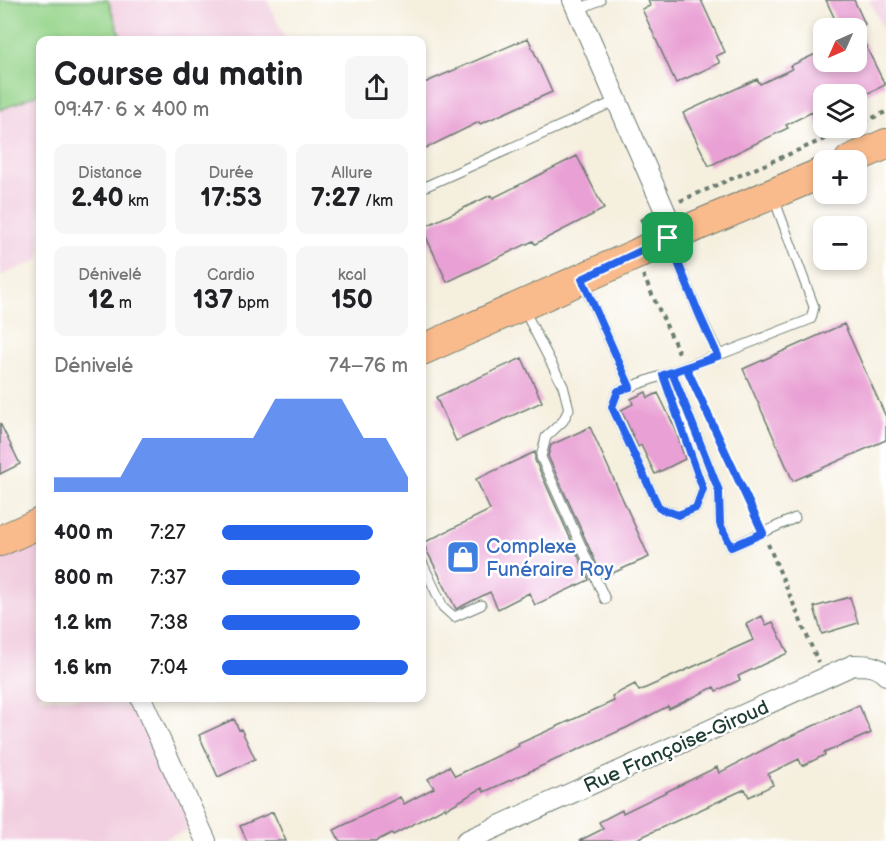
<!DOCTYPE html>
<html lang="fr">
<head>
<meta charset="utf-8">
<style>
  body { margin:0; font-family:"Balsamiq Sans",sans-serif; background:#f6f6f6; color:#202124; height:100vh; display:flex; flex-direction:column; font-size:22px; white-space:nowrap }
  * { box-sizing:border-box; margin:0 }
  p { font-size:20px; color:#757577 }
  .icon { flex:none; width:33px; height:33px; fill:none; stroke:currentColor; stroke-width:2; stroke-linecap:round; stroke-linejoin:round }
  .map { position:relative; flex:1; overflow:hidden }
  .side { position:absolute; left:36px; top:36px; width:390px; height:666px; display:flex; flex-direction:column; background:#fff; border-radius:12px; box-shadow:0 3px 9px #0003 }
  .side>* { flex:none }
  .needle { width:39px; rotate:225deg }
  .buttons { position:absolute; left:813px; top:18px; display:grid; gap:12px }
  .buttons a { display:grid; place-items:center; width:54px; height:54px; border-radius:12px; background:#fff; box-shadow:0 3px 9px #0003; font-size:30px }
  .pin { position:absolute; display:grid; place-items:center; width:51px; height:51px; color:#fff; margin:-26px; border-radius:12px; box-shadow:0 3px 9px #0006 }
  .round { display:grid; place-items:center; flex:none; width:63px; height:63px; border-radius:12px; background:#f6f6f6 }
  .head { display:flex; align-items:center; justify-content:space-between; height:102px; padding:0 18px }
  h1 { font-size:33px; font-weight:700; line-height:45px }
  .stats { display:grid; grid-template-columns:repeat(3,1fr); gap:9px; height:102px; padding:6px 18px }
  .stats div { display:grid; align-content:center; border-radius:12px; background:#f6f6f6; text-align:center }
  .stats b { font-size:26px; font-weight:700 }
  .stats small { font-size:16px; font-weight:400 }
  .stats p { font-size:16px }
  .chart { height:168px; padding:12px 18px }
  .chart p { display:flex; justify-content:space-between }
  .chart svg { width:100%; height:108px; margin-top:6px; fill:#2563eb; opacity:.7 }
  ul { padding:0 18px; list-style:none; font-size:20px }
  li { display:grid; grid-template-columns:96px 72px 1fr; align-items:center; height:45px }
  li i { height:15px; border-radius:8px; background:#2563eb }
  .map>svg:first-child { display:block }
</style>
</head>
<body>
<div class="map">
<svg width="886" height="841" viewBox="0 0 886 841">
  <rect width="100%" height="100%" fill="#fff"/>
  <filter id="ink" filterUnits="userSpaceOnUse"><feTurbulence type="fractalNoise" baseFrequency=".0167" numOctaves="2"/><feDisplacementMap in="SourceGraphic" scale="12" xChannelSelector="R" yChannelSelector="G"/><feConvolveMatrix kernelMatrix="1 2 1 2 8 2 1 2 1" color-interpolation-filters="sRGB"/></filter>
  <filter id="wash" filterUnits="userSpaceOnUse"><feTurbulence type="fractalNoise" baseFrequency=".008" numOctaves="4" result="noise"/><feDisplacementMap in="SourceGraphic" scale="24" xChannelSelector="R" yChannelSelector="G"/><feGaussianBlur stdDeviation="1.35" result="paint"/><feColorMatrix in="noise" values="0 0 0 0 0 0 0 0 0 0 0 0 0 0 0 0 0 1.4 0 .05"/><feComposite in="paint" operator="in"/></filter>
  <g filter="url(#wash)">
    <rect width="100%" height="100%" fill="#f5efde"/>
    <!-- built -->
    <path fill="#f2cfe0" d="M0,0H267L286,40H40V259L0,276Z
      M869,0H886V35Z
      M40,524V698H138L198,827L156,841H0V543Z"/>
    <!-- green -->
    <path fill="#95d48a" stroke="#5a885f" stroke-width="1.5" d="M0,0H108L122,40H40V93L0,110Z"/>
    <g id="blocks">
      <!-- building -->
      <path fill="#e9a0d4" d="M648,0H701L725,52L716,56L720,63L676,83L642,9L650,6Z
        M826,0H854L865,24L857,28L885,85L856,99V94H824V136L812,112L786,125L788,128L709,166L683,113L757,79L760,84L792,69L790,66L824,50V62H856V28H839Z
        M528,38L552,92L480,124L479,122L422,150V84Z
        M577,156L604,209L535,244L533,241L447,282L422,228L491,195L493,198Z
        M844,324L886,417V440L793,481L743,369Z
        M522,358L542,402L456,441L436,397Z
        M646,392L648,398L658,393L675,428L685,459L655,474L641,445L638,447L621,410L633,404L631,399Z
        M0,423L20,464L0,474Z
        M590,427L649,557L606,576L605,573L601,574L548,456L551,445Z
        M535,452V460L589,580L535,605L529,593L498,609L490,592L456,609L423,543L490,510L476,479Z
        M850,597L858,623L822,634L814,607Z
        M762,616L766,625L773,622L788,653L738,676L740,680L716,691L714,687L669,709L668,706L628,727L484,792L482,788L446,809L445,807L393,835L392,833L376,841H340L334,830L400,797L404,804L434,788L428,779L449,766L455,776L519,746L518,744L614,701L612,696L635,684L639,691L753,640L746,624Z
        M859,705L871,733L824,753L825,755L802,766L799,759L768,774L773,785L749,797L745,789L633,841H579L603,829L599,822L622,810L623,813L717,767L719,773L778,742Z
        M234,719L239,730L241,729L255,759L218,777L199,735Z
        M273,812L286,841H247L240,826Z"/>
    </g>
  </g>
  <g filter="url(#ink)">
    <use href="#blocks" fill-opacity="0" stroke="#6a7b70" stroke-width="1.5"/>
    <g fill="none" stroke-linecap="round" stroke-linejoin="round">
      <defs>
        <path id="lane" d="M577,10L600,0
          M422,188L618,100
          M669,240L699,314L719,355L811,319L814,307L773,196
          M584,284L630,387L719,355
          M523,308L563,386L569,409L563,421L546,437L541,457L605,599
          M672,372L719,491L720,524L731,547L795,518
          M630,387L618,391L612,407L659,508L679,515L696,508L703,489L663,375
          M422,562L443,607L454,617L481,605"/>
        <path id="street" d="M573,0L668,218V238
          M141,698L206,841
          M466,841L853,665C866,665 877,665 886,675"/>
        <path id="primary" d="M850,160L886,144
          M422,350L637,254L668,238L824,172
          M0,541L40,523"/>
      </defs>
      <!-- lane casing -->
      <use href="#lane" stroke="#6a7b70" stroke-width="11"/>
      <!-- street casing -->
      <use href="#street" stroke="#6a7b70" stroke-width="22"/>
      <!-- primary casing -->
      <use href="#primary" stroke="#6a7b70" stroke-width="32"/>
      <!-- path -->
      <path stroke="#6a7b70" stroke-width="4" stroke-dasharray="4.5 4.5" stroke-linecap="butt" d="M856,125L886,112
        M680,201L850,128
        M640,221L649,216
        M643,275L680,355
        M691,378L758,521
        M768,544L818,662"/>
      <!-- lane -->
      <use href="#lane" stroke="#fff" stroke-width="9"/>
      <!-- street -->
      <use href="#street" stroke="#fff" stroke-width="20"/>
      <!-- primary -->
      <use href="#primary" stroke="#fabb8c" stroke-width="30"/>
    </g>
  </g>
  <g fill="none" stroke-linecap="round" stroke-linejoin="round" filter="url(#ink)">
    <defs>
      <path id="route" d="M668,238L582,279L630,387L618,391L612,407L659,508L678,515L696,508L703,489L663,375L686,367L763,533L731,547L720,524L719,491L672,372L718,356L699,314L668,238"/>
    </defs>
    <!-- route casing -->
    <use href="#route" stroke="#fff" stroke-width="12"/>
    <!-- route -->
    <use href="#route" stroke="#2563eb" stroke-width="8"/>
  </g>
  <!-- icons -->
  <defs>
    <symbol id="shop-square" viewBox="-11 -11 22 22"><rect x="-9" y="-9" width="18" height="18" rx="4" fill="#3f7fe0" stroke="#fff"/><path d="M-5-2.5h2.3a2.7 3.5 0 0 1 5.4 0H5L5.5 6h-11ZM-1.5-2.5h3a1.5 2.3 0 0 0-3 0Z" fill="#fff"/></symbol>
  </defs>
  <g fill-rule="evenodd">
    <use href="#shop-square" x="444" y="538" width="38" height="38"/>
  </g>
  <g text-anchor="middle" stroke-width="5" stroke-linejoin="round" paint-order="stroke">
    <!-- shop labels -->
    <g font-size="20" fill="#366cbe" stroke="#fff" text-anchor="start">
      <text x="486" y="553">Complexe<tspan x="486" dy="23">Funéraire Roy</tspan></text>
    </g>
    <!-- street labels -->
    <g font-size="20" fill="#1f3d34" stroke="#fff">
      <text transform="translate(676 746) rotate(-24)" y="7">Rue Françoise-Giroud</text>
    </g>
  </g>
</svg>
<div class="buttons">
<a><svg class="needle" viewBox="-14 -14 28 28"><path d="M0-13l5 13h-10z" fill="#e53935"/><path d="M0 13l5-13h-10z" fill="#757577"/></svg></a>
<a><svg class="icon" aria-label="layers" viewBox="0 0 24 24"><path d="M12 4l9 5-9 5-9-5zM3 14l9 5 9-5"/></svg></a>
<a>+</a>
<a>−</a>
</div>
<div class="pin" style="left:668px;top:238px;background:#1e9e55"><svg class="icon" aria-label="arrive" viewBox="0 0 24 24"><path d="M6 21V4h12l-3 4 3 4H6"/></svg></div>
<section class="side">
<div class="head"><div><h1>Course du matin</h1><p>09:47 · 6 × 400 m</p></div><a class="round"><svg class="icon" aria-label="share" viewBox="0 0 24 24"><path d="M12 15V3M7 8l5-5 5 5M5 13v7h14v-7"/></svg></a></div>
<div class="stats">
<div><p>Distance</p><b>2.40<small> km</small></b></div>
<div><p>Durée</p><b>17:53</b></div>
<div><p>Allure</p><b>7:27<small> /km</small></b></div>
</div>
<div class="stats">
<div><p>Dénivelé</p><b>12<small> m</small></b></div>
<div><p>Cardio</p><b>137<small> bpm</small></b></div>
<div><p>kcal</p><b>150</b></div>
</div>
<div class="chart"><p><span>Dénivelé</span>74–76 m</p>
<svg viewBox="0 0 160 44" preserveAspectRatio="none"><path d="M0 44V38L10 38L20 38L30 38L40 22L50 22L60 22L70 22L80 22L90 22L100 6L110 6L120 6L130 6L140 22L150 22L160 38V44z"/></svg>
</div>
<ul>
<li><b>400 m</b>7:27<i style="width:81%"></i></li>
<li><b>800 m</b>7:37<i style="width:74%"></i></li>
<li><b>1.2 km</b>7:38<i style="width:74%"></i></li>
<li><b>1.6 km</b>7:04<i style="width:100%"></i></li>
</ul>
</section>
</div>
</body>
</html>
